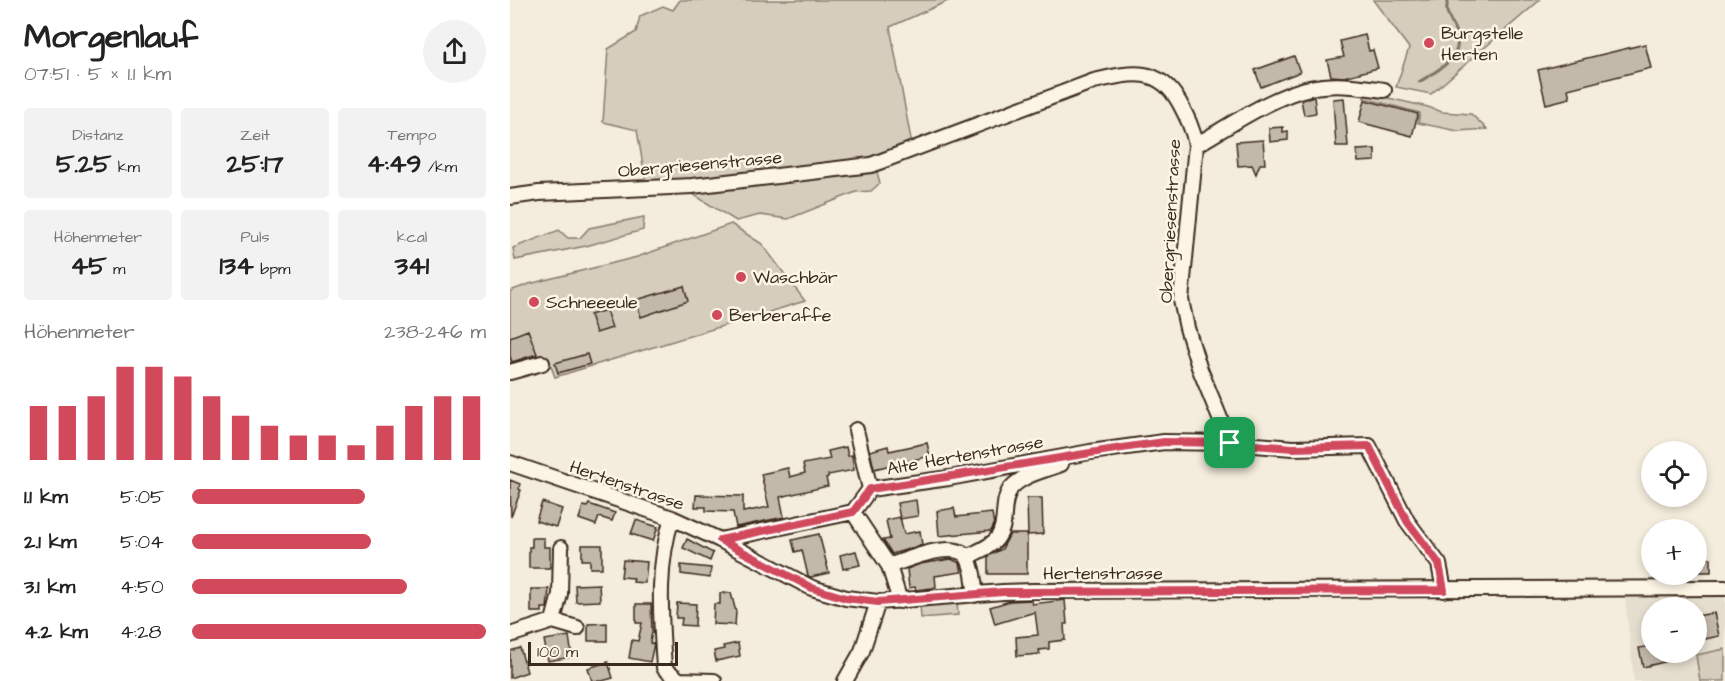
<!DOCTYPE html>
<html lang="de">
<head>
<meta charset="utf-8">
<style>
  body { margin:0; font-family:"Architects Daughter",sans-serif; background:#f2f2f2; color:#222; height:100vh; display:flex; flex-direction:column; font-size:22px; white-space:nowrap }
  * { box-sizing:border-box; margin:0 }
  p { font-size:20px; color:#767676 }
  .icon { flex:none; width:33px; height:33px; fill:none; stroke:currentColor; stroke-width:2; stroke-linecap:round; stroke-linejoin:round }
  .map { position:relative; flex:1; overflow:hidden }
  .panel { display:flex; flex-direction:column; background:#fff; width:510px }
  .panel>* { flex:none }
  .fabs { position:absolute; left:1131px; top:441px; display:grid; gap:12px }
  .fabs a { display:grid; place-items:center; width:66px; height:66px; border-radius:50%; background:#fff; box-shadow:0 3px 9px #0003; font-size:30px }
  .scale { position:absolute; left:18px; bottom:15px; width:150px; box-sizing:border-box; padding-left:6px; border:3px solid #3b2a1e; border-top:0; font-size:16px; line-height:21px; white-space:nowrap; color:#3b2a1e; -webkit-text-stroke:4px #fcf5e5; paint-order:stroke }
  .pin { position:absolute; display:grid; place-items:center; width:51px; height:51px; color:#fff; margin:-26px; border-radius:12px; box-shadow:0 3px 9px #0006 }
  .round { display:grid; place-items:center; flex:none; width:63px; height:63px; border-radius:32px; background:#f2f2f2 }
  .head { display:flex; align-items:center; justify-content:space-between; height:102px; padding:0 24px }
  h1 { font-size:33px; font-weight:800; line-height:45px }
  .metrics { display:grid; grid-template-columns:repeat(3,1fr); gap:9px; height:102px; padding:6px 24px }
  .metrics div { display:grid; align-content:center; border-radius:6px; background:#f2f2f2; text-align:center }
  .metrics b { font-size:26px; font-weight:800 }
  .metrics small { font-size:16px; font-weight:400 }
  .metrics p { font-size:16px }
  .chart { height:168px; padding:12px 24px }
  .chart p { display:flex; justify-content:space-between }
  .chart svg { width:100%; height:108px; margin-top:6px; stroke:#d1495b; stroke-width:6 }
  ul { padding:0 24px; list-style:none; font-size:20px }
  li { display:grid; grid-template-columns:96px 72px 1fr; align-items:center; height:45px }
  li i { height:15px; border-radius:8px; background:#d1495b }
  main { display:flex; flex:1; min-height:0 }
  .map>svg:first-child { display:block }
</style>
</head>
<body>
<main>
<section class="panel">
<div class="head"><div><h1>Morgenlauf</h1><p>07:51 · 5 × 1.1 km</p></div><a class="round"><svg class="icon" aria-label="share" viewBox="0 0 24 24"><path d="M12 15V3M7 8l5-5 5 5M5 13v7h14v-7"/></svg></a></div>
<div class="metrics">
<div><p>Distanz</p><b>5.25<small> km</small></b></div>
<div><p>Zeit</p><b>25:17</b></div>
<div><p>Tempo</p><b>4:49<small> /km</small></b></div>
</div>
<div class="metrics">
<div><p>Höhenmeter</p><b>45<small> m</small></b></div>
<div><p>Puls</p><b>134<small> bpm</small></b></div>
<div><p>kcal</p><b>341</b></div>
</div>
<div class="chart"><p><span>Höhenmeter</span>238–246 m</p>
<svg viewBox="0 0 160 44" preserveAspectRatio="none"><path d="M5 44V22M15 44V22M25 44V18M35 44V6M45 44V6M55 44V10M65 44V18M75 44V26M85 44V30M95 44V34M105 44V34M115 44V38M125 44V30M135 44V22M145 44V18M155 44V18"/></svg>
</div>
<ul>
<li><b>1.1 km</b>5:05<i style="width:59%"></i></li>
<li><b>2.1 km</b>5:04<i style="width:61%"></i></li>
<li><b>3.1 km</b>4:50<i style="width:73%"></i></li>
<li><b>4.2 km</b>4:28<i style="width:100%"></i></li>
</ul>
</section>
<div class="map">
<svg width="1215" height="681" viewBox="0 0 1215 681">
  <rect width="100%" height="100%" fill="#f4eddd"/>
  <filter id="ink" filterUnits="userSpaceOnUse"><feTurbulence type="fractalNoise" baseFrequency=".0167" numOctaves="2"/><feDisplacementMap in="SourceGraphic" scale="12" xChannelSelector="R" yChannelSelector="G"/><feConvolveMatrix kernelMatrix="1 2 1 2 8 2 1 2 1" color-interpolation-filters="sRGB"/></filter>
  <g filter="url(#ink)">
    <!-- built -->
    <path fill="#e5ddce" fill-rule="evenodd" d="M1215,588V681H1124L1114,589ZM1142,608H1186V652H1142Z"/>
    <!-- green -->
    <path fill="#d6cdbd" stroke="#887c6e" stroke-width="1.5" d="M170,0H440L380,27L402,145L367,172L370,183L361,191L346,192L278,219L250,215L226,221L165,183H136L127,130L93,122L98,49L126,32L130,16L153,6L163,10Z
      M863,0H1030L921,94L886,87L899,48Z
      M856,93L918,107L932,112L961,114L977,129L948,131L908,123L910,113L854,98Z
      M134,217L133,230L76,246L5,260L3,248L49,230L58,238H70L79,228Z
      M221,224L252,244L295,301L45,377L38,358L0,368V291L19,284L127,257Z
      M447,601L448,615L411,618L410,604Z
      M1215,649V681H1190L1186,655Z"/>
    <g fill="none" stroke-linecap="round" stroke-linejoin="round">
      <!-- stream -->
      <path stroke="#817466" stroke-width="3" d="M909,82C930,69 959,56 943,26C938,15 935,12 938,0"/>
    </g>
    <!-- building -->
    <path fill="#c3b9aa" stroke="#3b2a1e" stroke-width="1.5" d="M855,35L859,51L863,50L868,68L834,77L821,76L817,60L834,57L830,41Z
      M1135,44L1141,68L1058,89L1060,98L1036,104L1028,70Z
      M784,56L790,72L751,87L745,70Z
      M804,97L806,113L794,115L791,100Z
      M834,98L838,146H826L823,99Z
      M855,100L908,114L902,136L849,122Z
      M773,127V132L778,131V140L760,142L759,128Z
      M753,140L755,164H750L746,174L742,165L728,166L726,142Z
      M865,149V161L848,162L847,150Z
      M174,286L178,301L131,317L126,300Z
      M96,310L102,328L86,333L80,315Z
      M18,330L27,354L2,362L0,356V337Z
      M77,354L80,364L48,373L45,363Z
      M417,443L420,456L364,469L360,451L378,446L379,451Z
      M336,447L338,456L342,455L344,470L318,475V477L316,478L318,486L270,497L274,517L226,527L223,512L196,511V507H185L186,495L233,496V512L259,507L251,474L278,468L280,477L295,473L293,464L320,459L318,451Z
      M0,480L10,484L9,489L11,490L1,517Z
      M517,498H532L533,534L518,535Z
      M406,500L408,516L390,519L387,503Z
      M32,502L52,509L46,527L26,521Z
      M79,504L105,513L102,521L89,517L86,525L69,519L73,506L77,507Z
      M444,508L446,517L482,513L484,525L481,531L429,536L427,511Z
      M390,517L394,534L410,531L412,545L382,554L373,540L380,539L376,520Z
      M126,520L148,527L143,541L121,534Z
      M309,534L319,573L301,577L298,576L292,550L285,552L282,540Z
      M500,534H517V574H478V556L492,549Z
      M22,538H34V547H40V568H19V547H22Z
      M177,539L203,553L200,561L173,548Z
      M72,545H92V568H80V560H72Z
      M346,551L350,565L333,569L330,555Z
      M1186,558H1201V572H1186Z
      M441,559L450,563L452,572L425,576L426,587L422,588L406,590L405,587L399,588L397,569L410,564Z
      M113,560L137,562L135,583L123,582L124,578L111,577Z
      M171,565L201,568L200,578L171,574Z
      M89,584L90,601L66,602L65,585Z
      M21,589H39L37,608H32V612H21Z
      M210,593H221L226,612L225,625L203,624L204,604H210Z
      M521,600L522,604L555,600L557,624H554L555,640L539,642V649L529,650L530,654L507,656L506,637L528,635L525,612L485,624L480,607L500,601Z
      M167,603L186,604L185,626L171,625L172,618H166Z
      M126,604H141L142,632L140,643L144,644L140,662L119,658L122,640L128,641L132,623H126Z
      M1204,613L1209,636L1186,641V616Z
      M97,623V641H78V624Z
      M59,636L62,657L38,661L34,640Z
      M228,643L230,656L206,661L204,651L214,649L213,646Z
      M1142,646V652H1178L1179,656L1133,667L1129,648Z
      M10,648L17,672L0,678V651Z
      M98,662L103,678L92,681H82L78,668Z"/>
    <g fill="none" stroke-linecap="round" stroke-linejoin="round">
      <defs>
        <path id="minor" d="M686,145C721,125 772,89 813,86C834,84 853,87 874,90
          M0,197L29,193L182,186L361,165L584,81C620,73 648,65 669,102C677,117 683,129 686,145L671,300L677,328L689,367L720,443L783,448L859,446L897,521L929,564L934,590
          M0,372L32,363
          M346,430L360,489
          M0,463L162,518L210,540L302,588L336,598L368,602L493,592L523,591L1215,588
          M343,512L379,566L390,601
          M162,518C146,567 151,618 154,668L169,680L204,681
          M210,540L343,512L360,489L439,478L580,452L654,442L720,443
          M457,557C466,552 482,547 488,537C498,523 490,503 501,488C512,475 535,470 551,464
          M379,566C396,560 444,539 457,557C463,567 465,584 465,595
          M43,621L67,628
          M0,635L43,621L50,594L51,548
          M335,681L352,651L368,602"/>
      </defs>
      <!-- minor casing -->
      <use href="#minor" stroke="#3b2a1e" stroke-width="18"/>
      <!-- minor -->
      <use href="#minor" stroke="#fcf5e5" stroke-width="14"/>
    </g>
  </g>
  <g fill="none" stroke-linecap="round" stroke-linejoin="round" filter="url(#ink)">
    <defs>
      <path id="route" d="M654,442L720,443L783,448L859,446L897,521L929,564L934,590L493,592L368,602L336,598L302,588L210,540L343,512L360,489C458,475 556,455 654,442Z"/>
    </defs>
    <!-- route casing -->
    <use href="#route" stroke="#fff" stroke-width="12"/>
    <!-- route -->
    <use href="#route" stroke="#d1495b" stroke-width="8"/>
  </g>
  <!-- markers -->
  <g fill="#d1495b" stroke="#fcf5e5" stroke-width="2">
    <circle cx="919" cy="43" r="6"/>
    <circle cx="231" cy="277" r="6"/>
    <circle cx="24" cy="302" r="6"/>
    <circle cx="207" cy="315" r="6"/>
  </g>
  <g text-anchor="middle" stroke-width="5" stroke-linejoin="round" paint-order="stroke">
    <!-- poi labels -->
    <g font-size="18" fill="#3b2a1e" stroke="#fcf5e5" text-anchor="start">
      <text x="931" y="39">Burgstelle<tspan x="931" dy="21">Herten</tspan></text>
      <text x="243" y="283">Waschbär</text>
      <text x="36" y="308">Schneeeule</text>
      <text x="219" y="321">Berberaffe</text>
    </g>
    <!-- street labels -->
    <g font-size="18" fill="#3b2a1e" stroke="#fcf5e5">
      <text transform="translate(190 164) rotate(-5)" y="6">Obergriesenstrasse</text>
      <text transform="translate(660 221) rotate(-87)" y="6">Obergriesenstrasse</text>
      <text transform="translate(455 455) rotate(-10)" y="6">Alte Hertenstrasse</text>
      <text transform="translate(117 485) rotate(19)" y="6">Hertenstrasse</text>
      <text x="593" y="579">Hertenstrasse</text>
    </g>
  </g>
</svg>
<div class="fabs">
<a><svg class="icon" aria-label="locate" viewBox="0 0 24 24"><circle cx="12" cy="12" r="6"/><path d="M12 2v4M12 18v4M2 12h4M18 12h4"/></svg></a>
<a>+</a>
<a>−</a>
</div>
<div class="scale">100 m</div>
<div class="pin" style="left:720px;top:443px;background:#1e9e55"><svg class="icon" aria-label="arrive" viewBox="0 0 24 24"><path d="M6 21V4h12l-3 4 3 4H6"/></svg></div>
</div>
</main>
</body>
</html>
